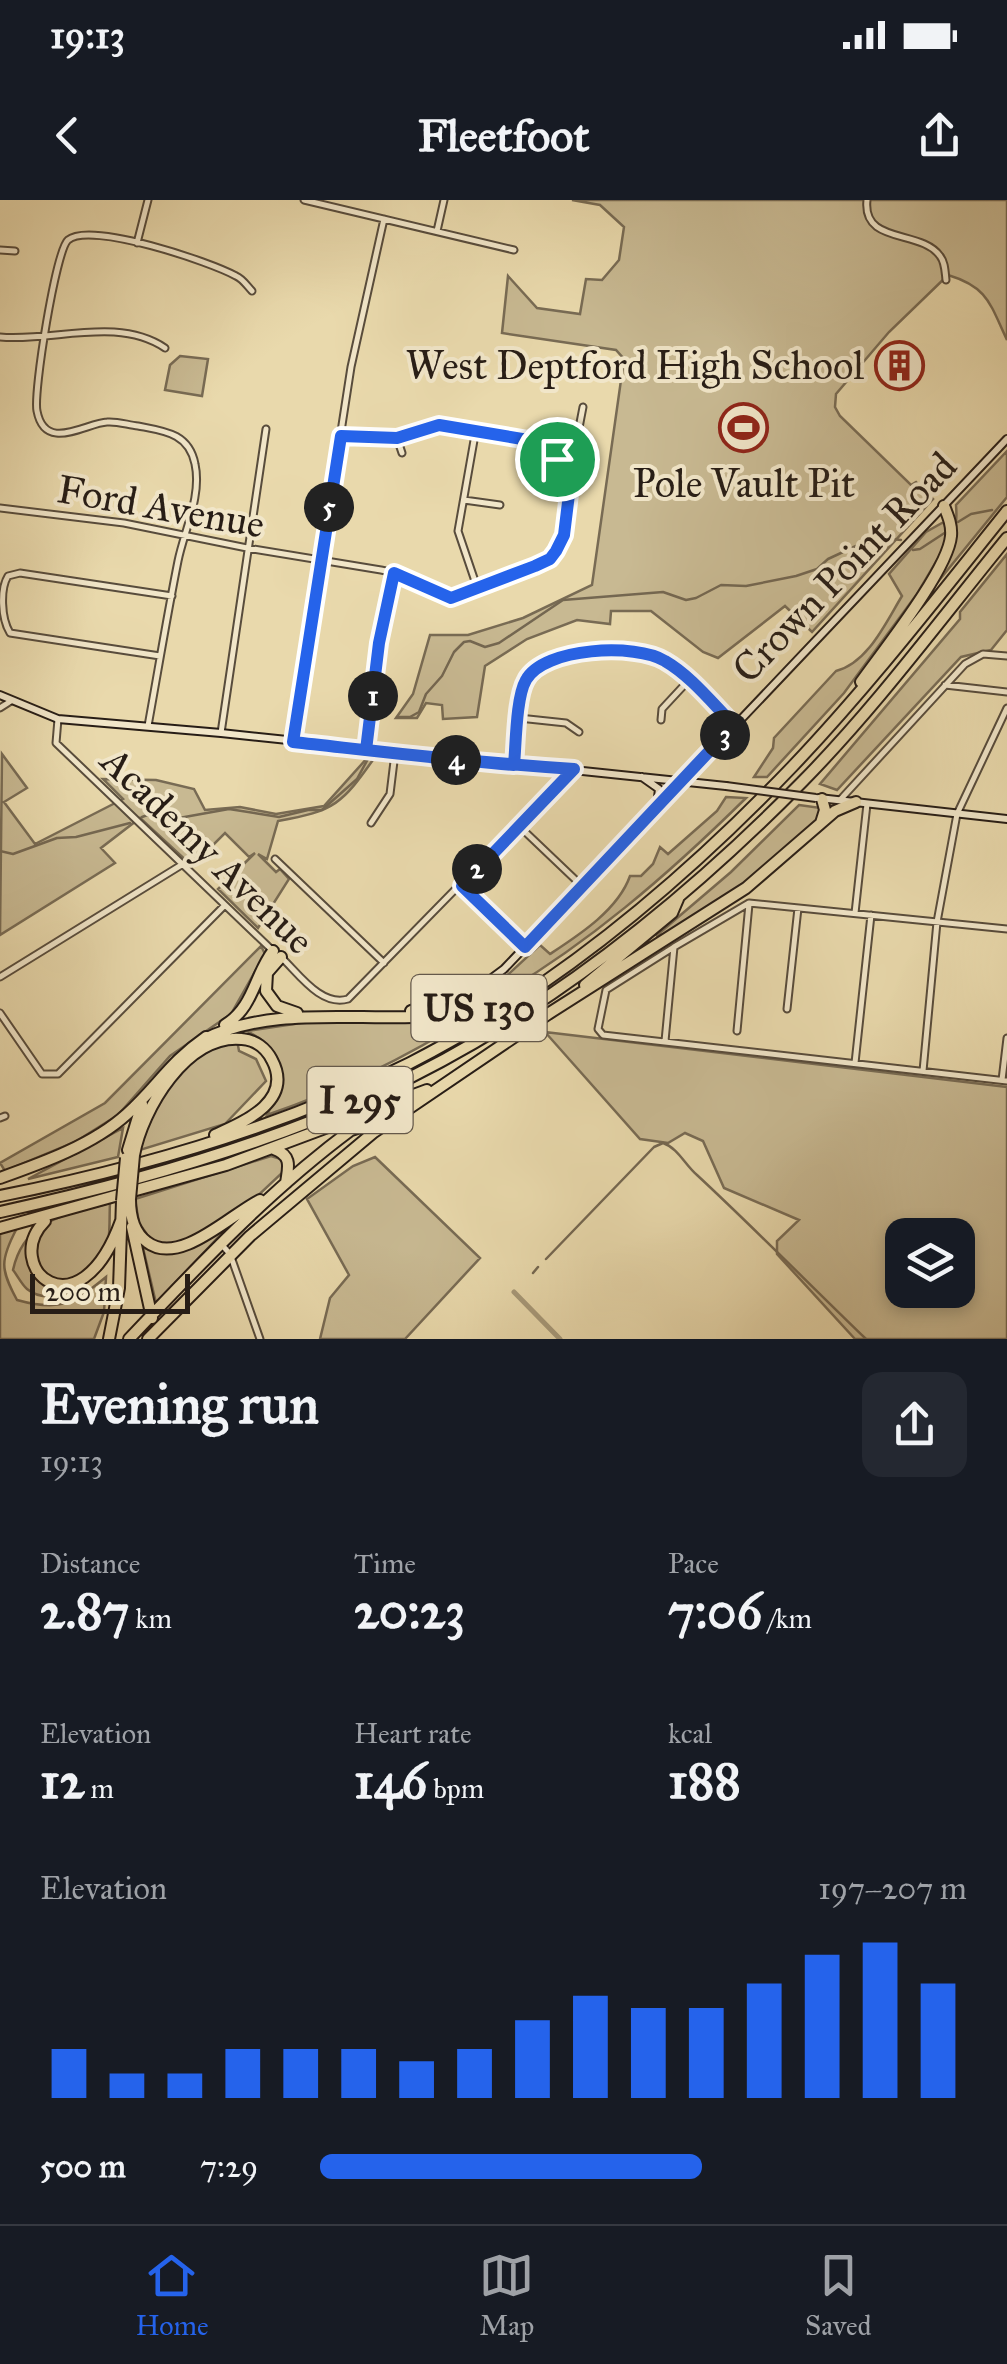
<!DOCTYPE html>
<html lang="en">
<head>
<meta charset="utf-8">
<style>
  body { margin:0; font-family:"IM FELL Great Primer",serif; background:#242831; color:#f1f3f6; height:100vh; display:flex; flex-direction:column; font-size:38px; white-space:nowrap }
  * { box-sizing:border-box; margin:0 }
  p { font-size:32px; color:#9ea1a6 }
  .icon { flex:none; width:55px; height:55px; fill:none; stroke:currentColor; stroke-width:2; stroke-linecap:round; stroke-linejoin:round }
  .map { position:relative; height:1139px; overflow:hidden }
  .drawer { display:flex; flex-direction:column; background:#171b24; flex:1 }
  .drawer>* { flex:none }
  .fabs { position:absolute; left:885px; top:1018px; display:grid; gap:20px }
  .fabs a { display:grid; place-items:center; width:90px; height:90px; border-radius:20px; background:#171b24; box-shadow:0 5px 15px #0003; font-size:50px }
  .scale { position:absolute; left:30px; bottom:25px; width:160px; box-sizing:border-box; padding-left:10px; border:5px solid #271d16; border-top:0; font-size:28px; line-height:35px; white-space:nowrap; color:#271d16; -webkit-text-stroke:8px #f1e6c9; paint-order:stroke }
  .pin { position:absolute; display:grid; place-items:center; width:85px; height:85px; color:#fff; margin:-42px; border:5px solid #fff; border-radius:50%; box-shadow:0 2px 10px #0007 }
  .km { position:absolute; width:50px; height:50px; margin:-25px; border-radius:50%; background:#222; color:#fff; font-size:28px; line-height:50px; text-align:center }
  .round { display:grid; place-items:center; flex:none; width:105px; height:105px; border-radius:20px; background:#242831 }
  .overview { display:flex; align-items:center; justify-content:space-between; height:170px; padding:0 40px }
  h1 { font-size:55px; font-weight:700; line-height:75px }
  .figures { display:grid; grid-template-columns:repeat(3,1fr); gap:15px; height:170px; padding:10px 40px }
  .figures div { display:grid; align-content:center }
  .figures b { font-size:50px; font-weight:700 }
  .figures small { font-size:28px; font-weight:400 }
  .figures p { font-size:28px }
  .chart { height:280px; padding:20px 40px }
  .chart p { display:flex; justify-content:space-between }
  .chart svg { width:100%; height:180px; margin-top:10px; stroke:#2563eb; stroke-width:6 }
  ul { padding:0 40px; list-style:none; font-size:32px }
  li { display:grid; grid-template-columns:160px 120px 1fr; align-items:center; height:75px }
  li i { height:25px; border-radius:12px; background:#2563eb }
  .status { display:flex; justify-content:space-between; align-items:center; height:70px; padding:0 50px; background:#171b24; direction:ltr }
  .status svg { height:28px; fill:currentColor }
  header { display:flex; justify-content:space-between; align-items:center; height:130px; padding:0 40px; background:#171b24; font-size:45px; font-weight:700 }
  .dock { display:flex; justify-content:space-around; align-items:center; height:140px; border-top:2px solid #363941; background:#171b24; font-size:28px; color:#9ea1a6 }
  .dock a { display:grid; justify-items:center; gap:5px }
  .dock .on { color:#2563eb }
  .map>svg:first-child { display:block }
</style>
</head>
<body>
<div class="status"><b>19:13</b><svg viewBox="0 0 49 12"><path d="M0 12V9h3v3zM5 12V6h3v6zM10 12V3h3v9zM15 12V0h3v12zM26 1h20v11H26zM47 4h2v5h-2z"/></svg></div>
<header><svg class="icon" aria-label="back" viewBox="0 0 24 24"><path d="M15 5l-7 7 7 7"/></svg>Fleetfoot<svg class="icon" aria-label="share" viewBox="0 0 24 24"><path d="M12 15V3M7 8l5-5 5 5M5 13v7h14v-7"/></svg></header>
<div class="map">
<svg width="1007" height="1139" viewBox="0 0 1007 1139">
  <rect width="100%" height="100%" fill="#e9d9ac"/>
  <filter id="stains"><feTurbulence type="fractalNoise" baseFrequency=".002" numOctaves="4"/><feColorMatrix values="0 0 0 0 .2 0 0 0 0 .09 0 0 0 0 .02 0 0 0 .5 -.17"/></filter>
  <radialGradient id="worn" r=".72"><stop offset=".6" stop-color="#630" stop-opacity="0"/><stop offset="1" stop-color="#630" stop-opacity=".3"/></radialGradient>
  <!-- green -->
  <path fill="#c8b992" stroke="#786b54" stroke-width="2.5" fill-rule="evenodd" d="M572,0H1007V140C990,104 988,87 948,75L889,132L836,194L835,207L840,216L911,285L916,282L933,299L812,432L785,406L718,458L703,452L651,411H611L610,424L577,420L527,439L485,466L477,517L443,519L442,505L426,503L417,518H396L413,494L430,435H468L523,418L592,385L624,159L616,150L502,133L508,76L537,108L580,114L586,79L602,80L619,60L624,27L600,5Z
    M180,156L208,159L202,196L165,190L170,165Z
    M1007,251V297L928,394C946,364 959,342 956,305Z
    M942,323H947L946,345L917,394L844,493L767,577H754L773,548L774,538L836,471C868,463 886,422 902,396L889,374L926,332Z
    M1007,354V430L991,450L961,457L837,590L820,584L960,419V412Z
    M2,554L27,588L4,602L35,644L123,599L103,579L156,580L194,589L205,610L240,607L276,614L324,606L369,556L375,557C342,604 335,611 278,621L267,659L258,654L276,672L280,669L289,679L258,728L218,689L255,653L249,657L225,633L192,666L140,618L101,648L115,663L0,735Z
    M726,597L746,598C669,674 585,747 491,800L487,794L540,745L550,754C579,735 618,710 630,676H641L653,664L660,647L668,654L717,611Z
    M799,605L821,608V617L762,671L670,733L656,736L731,672Z
    M261,746L265,754L231,814L170,856L118,915L75,942L5,971L0,963L105,903Z
    M472,816C407,857 340,890 267,915C286,878 288,852 247,831L301,823Z
    M545,832L1007,887V1139H855L777,1054V1041L799,1020L724,988L703,941L685,933L668,943L640,939ZM902,1035H958V1090H902Z
    M237,840L239,851L256,859L266,881L225,924L140,950C155,899 182,854 237,840Z
    M123,928L118,957L28,979Z
    M271,956L284,960L282,973L250,1003L195,1035L174,1046L153,1043L139,1023L135,999Z
    M375,957L480,1058L405,1139H320L330,1098L349,1075L307,999L353,966Z
    M110,1003C109,1020 111,1042 105,1057C94,1083 53,1110 27,1089C22,1085 17,1075 13,1070C24,1019 66,1015 110,1003Z
    M17,1028C0,1060 0,1069 17,1100C60,1112 73,1104 106,1077L104,1112L94,1139H0V1031Z
    M226,1029L156,1103L143,1048C177,1057 196,1045 226,1029Z"/>
  <g fill="none" stroke-linecap="round" stroke-linejoin="round">
    <!-- stream -->
    <path stroke="#746751" stroke-width="2.5" d="M958,322L971,314L992,310
      M913,350L920,349L946,332
      M397,517H410L419,512L426,494L442,476L454,452L464,442L470,441L485,447L499,443L563,400L663,392L686,400L696,398L721,385L746,386L796,376L817,369L828,359L856,346L891,339L901,340
      M142,617L164,609L179,618L229,609L279,617L308,610H322L357,579L369,557
      M0,651L13,654L57,638L76,637L130,623
      M546,1059L654,947L663,943C678,948 685,965 697,975C754,1028 809,1084 866,1139
      M533,1073L538,1067"/>
    <!-- canal -->
    <path stroke="#a79979" stroke-width="5" d="M514,1092L560,1139"/>
    <defs>
      <path id="street" d="M304,0L514,50
        M867,0C862,45 921,29 940,56C945,62 945,71 946,80
        M437,31L444,0
        M137,43L148,0
        M0,50L15,51
        M0,137C54,142 117,116 165,148
        M476,229L458,331L478,390
        M397,238L402,253
        M557,259L578,233L583,207
        M464,300L500,305
        M0,308L124,323L247,348L381,370L406,375L441,395L451,398C471,393 538,369 551,357C579,331 574,259 537,243C511,231 468,223 439,225C423,226 410,234 395,238C379,242 358,237 341,236
        M160,456L10,433C1,418 0,389 8,376L20,373L172,396
        M945,485L1007,492
        M0,508L11,501
        M519,518L566,523L579,532
        M58,519L56,543L272,750
        M661,520L662,509L688,481
        M148,526C158,471 167,416 178,361C184,331 202,296 195,264C189,233 164,231 138,226C128,225 117,221 107,222C86,223 45,253 37,211C33,193 56,50 68,40C90,21 211,62 236,76C243,79 247,86 252,91
        M221,533L266,229
        M293,541L351,167L384,19
        M367,547L379,443L394,373
        M514,565C516,543 516,500 525,482C541,448 630,444 660,458C685,470 714,505 734,525
        M840,600L965,464L983,454L1007,456
        M371,623L390,594L395,553
        M519,626L582,686
        M275,659L384,763
        M462,686L524,746
        M855,713L867,604
        M674,747L606,790L598,829L603,835L1007,881
        M281,757C299,774 321,807 348,799L571,571
        M0,777L183,664
        M787,809L798,708
        M0,813L42,874H58L224,706
        M737,831L749,704
        M665,841L674,747L749,703L1007,729
        M855,863L871,715
        M923,871L937,722L957,614L1007,508
        M1002,880L1007,838
        M0,918L5,916
        M222,1045L230,1054L260,1139"/>
      <path id="secondary" d="M0,495L58,519L221,533L726,586
        M642,577L659,589L657,605
        M819,598L1007,619
        M473,792L504,769L1007,239"/>
      <path id="highway" d="M861,482C883,451 948,370 951,336C952,325 948,316 944,306
        M821,623L825,610L822,599
        M281,757L267,773L266,791L277,806L297,813
        M585,785L672,713L678,699
        M411,811L473,792
        M225,825C254,807 254,776 273,751
        M203,840C300,790 433,845 518,792
        M274,949C293,956 288,968 286,983
        M128,950L142,904
        M134,955C142,910 187,833 242,839C255,840 266,848 272,860C294,901 244,922 215,935
        M0,978C42,963 93,945 127,914C157,887 170,862 206,837
        M0,996C141,968 282,927 410,863C553,790 682,682 792,567C869,486 937,398 1007,311
        M130,999C130,1015 133,1032 147,1042C179,1067 231,1014 260,1000
        M0,1012C128,984 257,948 376,894C537,820 678,708 802,582C876,507 940,420 1007,338
        M45,1021C0,1066 78,1139 121,1021
        M132,1027L152,1118
        M0,1028L226,965L427,890
        M109,1139L119,1088L122,1001
        M129,1139C199,1065 269,991 351,930L363,926L374,932
        M148,1139L250,1036L374,932L548,814L746,688L835,611L856,602"/>
    </defs>
    <!-- street casing -->
    <use href="#street" stroke="#584c3c" stroke-width="9"/>
    <!-- secondary casing -->
    <use href="#secondary" stroke="#271d16" stroke-width="10"/>
    <!-- highway casing -->
    <use href="#highway" stroke="#271d16" stroke-width="14"/>
    <!-- street -->
    <use href="#street" stroke="#f1e6c9" stroke-width="5"/>
    <!-- secondary -->
    <use href="#secondary" stroke="#f1e6c9" stroke-width="6"/>
    <!-- highway -->
    <use href="#highway" stroke="#e9d9ac" stroke-width="10"/>
    <defs>
      <path id="secondary-bridge" d="M726,586L816,598"/>
      <path id="highway-bridge" d="M130,999L134,955
        M122,1001L126,958"/>
    </defs>
    <!-- secondary-bridge casing -->
    <use href="#secondary-bridge" stroke="#271d16" stroke-width="10" stroke-linecap="butt"/>
    <!-- highway-bridge casing -->
    <use href="#highway-bridge" stroke="#271d16" stroke-width="14" stroke-linecap="butt"/>
    <!-- secondary-bridge -->
    <use href="#secondary-bridge" stroke="#f1e6c9" stroke-width="6"/>
    <!-- highway-bridge -->
    <use href="#highway-bridge" stroke="#e9d9ac" stroke-width="10"/>
  </g>
  <g fill="none" stroke-linecap="round" stroke-linejoin="round">
    <defs>
      <path id="route" d="M557,259L570,286L564,335L556,351L550,359L535,366L451,398L394,373L379,443L366,550C435,558 504,564 574,569L462,686L525,747L734,525C713,504 691,476 665,461C636,443 544,447 526,480C516,497 516,544 514,565C440,559 366,550 293,542L341,236L397,238L439,225L534,241L557,259"/>
    </defs>
    <!-- route casing -->
    <use href="#route" stroke="#fff" stroke-width="20"/>
    <!-- route -->
    <use href="#route" stroke="#2563eb" stroke-width="12"/>
  </g>
  <!-- icons -->
  <defs>
    <symbol id="building-ring" viewBox="-11 -11 22 22"><circle r="9.5" fill="#f1e6c9" stroke="#8f2418" stroke-width="1.5"/><path d="M-4-6H4V6H1V3H-1V6H-4ZM-2.5-4.3h1.7v1.8h-1.7ZM.8-4.3h1.7v1.8H.8ZM-2.5-1h1.7V.8h-1.7ZM.8-1h1.7V.8H.8Z" fill="#8f2418"/></symbol>
    <symbol id="stadium-ring" viewBox="-11 -11 22 22"><circle r="9.5" fill="#f1e6c9" stroke="#8f2418" stroke-width="1.5"/><path d="M0-5a6.5 5 0 1 0 0 10a6.5 5 0 1 0 0-10ZM-3.5-1.8h7v3.6h-7Z" fill="#8f2418"/></symbol>
  </defs>
  <g fill-rule="evenodd">
    <use href="#building-ring" x="872" y="138" width="55" height="55"/>
    <use href="#stadium-ring" x="716" y="200" width="55" height="55"/>
  </g>
  <g text-anchor="middle" stroke-width="8" stroke-linejoin="round" paint-order="stroke">
    <!-- shield labels -->
    <g fill="#f1e6c9" stroke="#64594c" stroke-width="2.5">
      <rect x="411.5" y="775" width="135" height="66" rx="8"/>
      <rect x="307.5" y="867" width="105" height="66" rx="8"/>
    </g>
    <g font-size="38" font-weight="bold" fill="#271d16">
      <text x="479" y="821">US 130</text>
      <text x="360" y="913">I 295</text>
    </g>
    <!-- poi labels -->
    <g font-size="40" fill="#271d16" stroke="#f1e6c9" text-anchor="end">
      <text x="864" y="179">West Deptford High School</text>
      <text x="744" y="297" text-anchor="middle">Pole Vault Pit</text>
    </g>
    <!-- street labels -->
    <g font-size="40" fill="#271d16" stroke="#f1e6c9">
      <text transform="translate(161 306) rotate(10)" y="14">Ford Avenue</text>
      <text transform="translate(844 367) rotate(-46)" y="14">Crown Point Road</text>
      <text transform="translate(208 650) rotate(44)" y="14">Academy Avenue</text>
    </g>
  </g>
  <rect width="100%" height="100%" filter="url(#stains)"/>
  <rect width="100%" height="100%" fill="url(#worn)"/>
</svg>
<div class="fabs">
<a><svg class="icon" aria-label="layers" viewBox="0 0 24 24"><path d="M12 4l9 5-9 5-9-5zM3 14l9 5 9-5"/></svg></a>
</div>
<div class="scale">200 m</div>
<div class="pin" style="left:557px;top:259px;background:#1e9e55"><svg class="icon" aria-label="arrive" viewBox="0 0 24 24"><path d="M6 21V4h12l-3 4 3 4H6"/></svg></div>
<b class="km" style="left:373px;top:496px">1</b>
<b class="km" style="left:477px;top:669px">2</b>
<b class="km" style="left:725px;top:535px">3</b>
<b class="km" style="left:456px;top:560px">4</b>
<b class="km" style="left:329px;top:307px">5</b>
</div>
<section class="drawer">
<div class="overview"><div><h1>Evening run</h1><p>19:13</p></div><a class="round"><svg class="icon" aria-label="share" viewBox="0 0 24 24"><path d="M12 15V3M7 8l5-5 5 5M5 13v7h14v-7"/></svg></a></div>
<div class="figures">
<div><p>Distance</p><b>2.87<small> km</small></b></div>
<div><p>Time</p><b>20:23</b></div>
<div><p>Pace</p><b>7:06<small> /km</small></b></div>
</div>
<div class="figures">
<div><p>Elevation</p><b>12<small> m</small></b></div>
<div><p>Heart rate</p><b>146<small> bpm</small></b></div>
<div><p>kcal</p><b>188</b></div>
</div>
<div class="chart"><p><span>Elevation</span>197–207 m</p>
<svg viewBox="0 0 160 44" preserveAspectRatio="none"><path d="M5 44V32M15 44V38M25 44V38M35 44V32M45 44V32M55 44V32M65 44V35M75 44V32M85 44V25M95 44V19M105 44V22M115 44V22M125 44V16M135 44V9M145 44V6M155 44V16"/></svg>
</div>
<ul>
<li><b>500 m</b>7:29<i style="width:59%"></i></li>
</ul>
</section>
<nav class="dock">
<a class="on"><svg class="icon" aria-label="home" viewBox="0 0 24 24"><path d="M3 11l9-7 9 7M6 9v11h12V9"/></svg>Home</a>
<a><svg class="icon" aria-label="map" viewBox="0 0 24 24"><path d="M3 6l6-2 6 2 6-2v14l-6 2-6-2-6 2zM9 4v14M15 6v14"/></svg>Map</a>
<a><svg class="icon" aria-label="saved" viewBox="0 0 24 24"><path d="M7 4h10v16l-5-4-5 4z"/></svg>Saved</a>
</nav>
</body>
</html>
